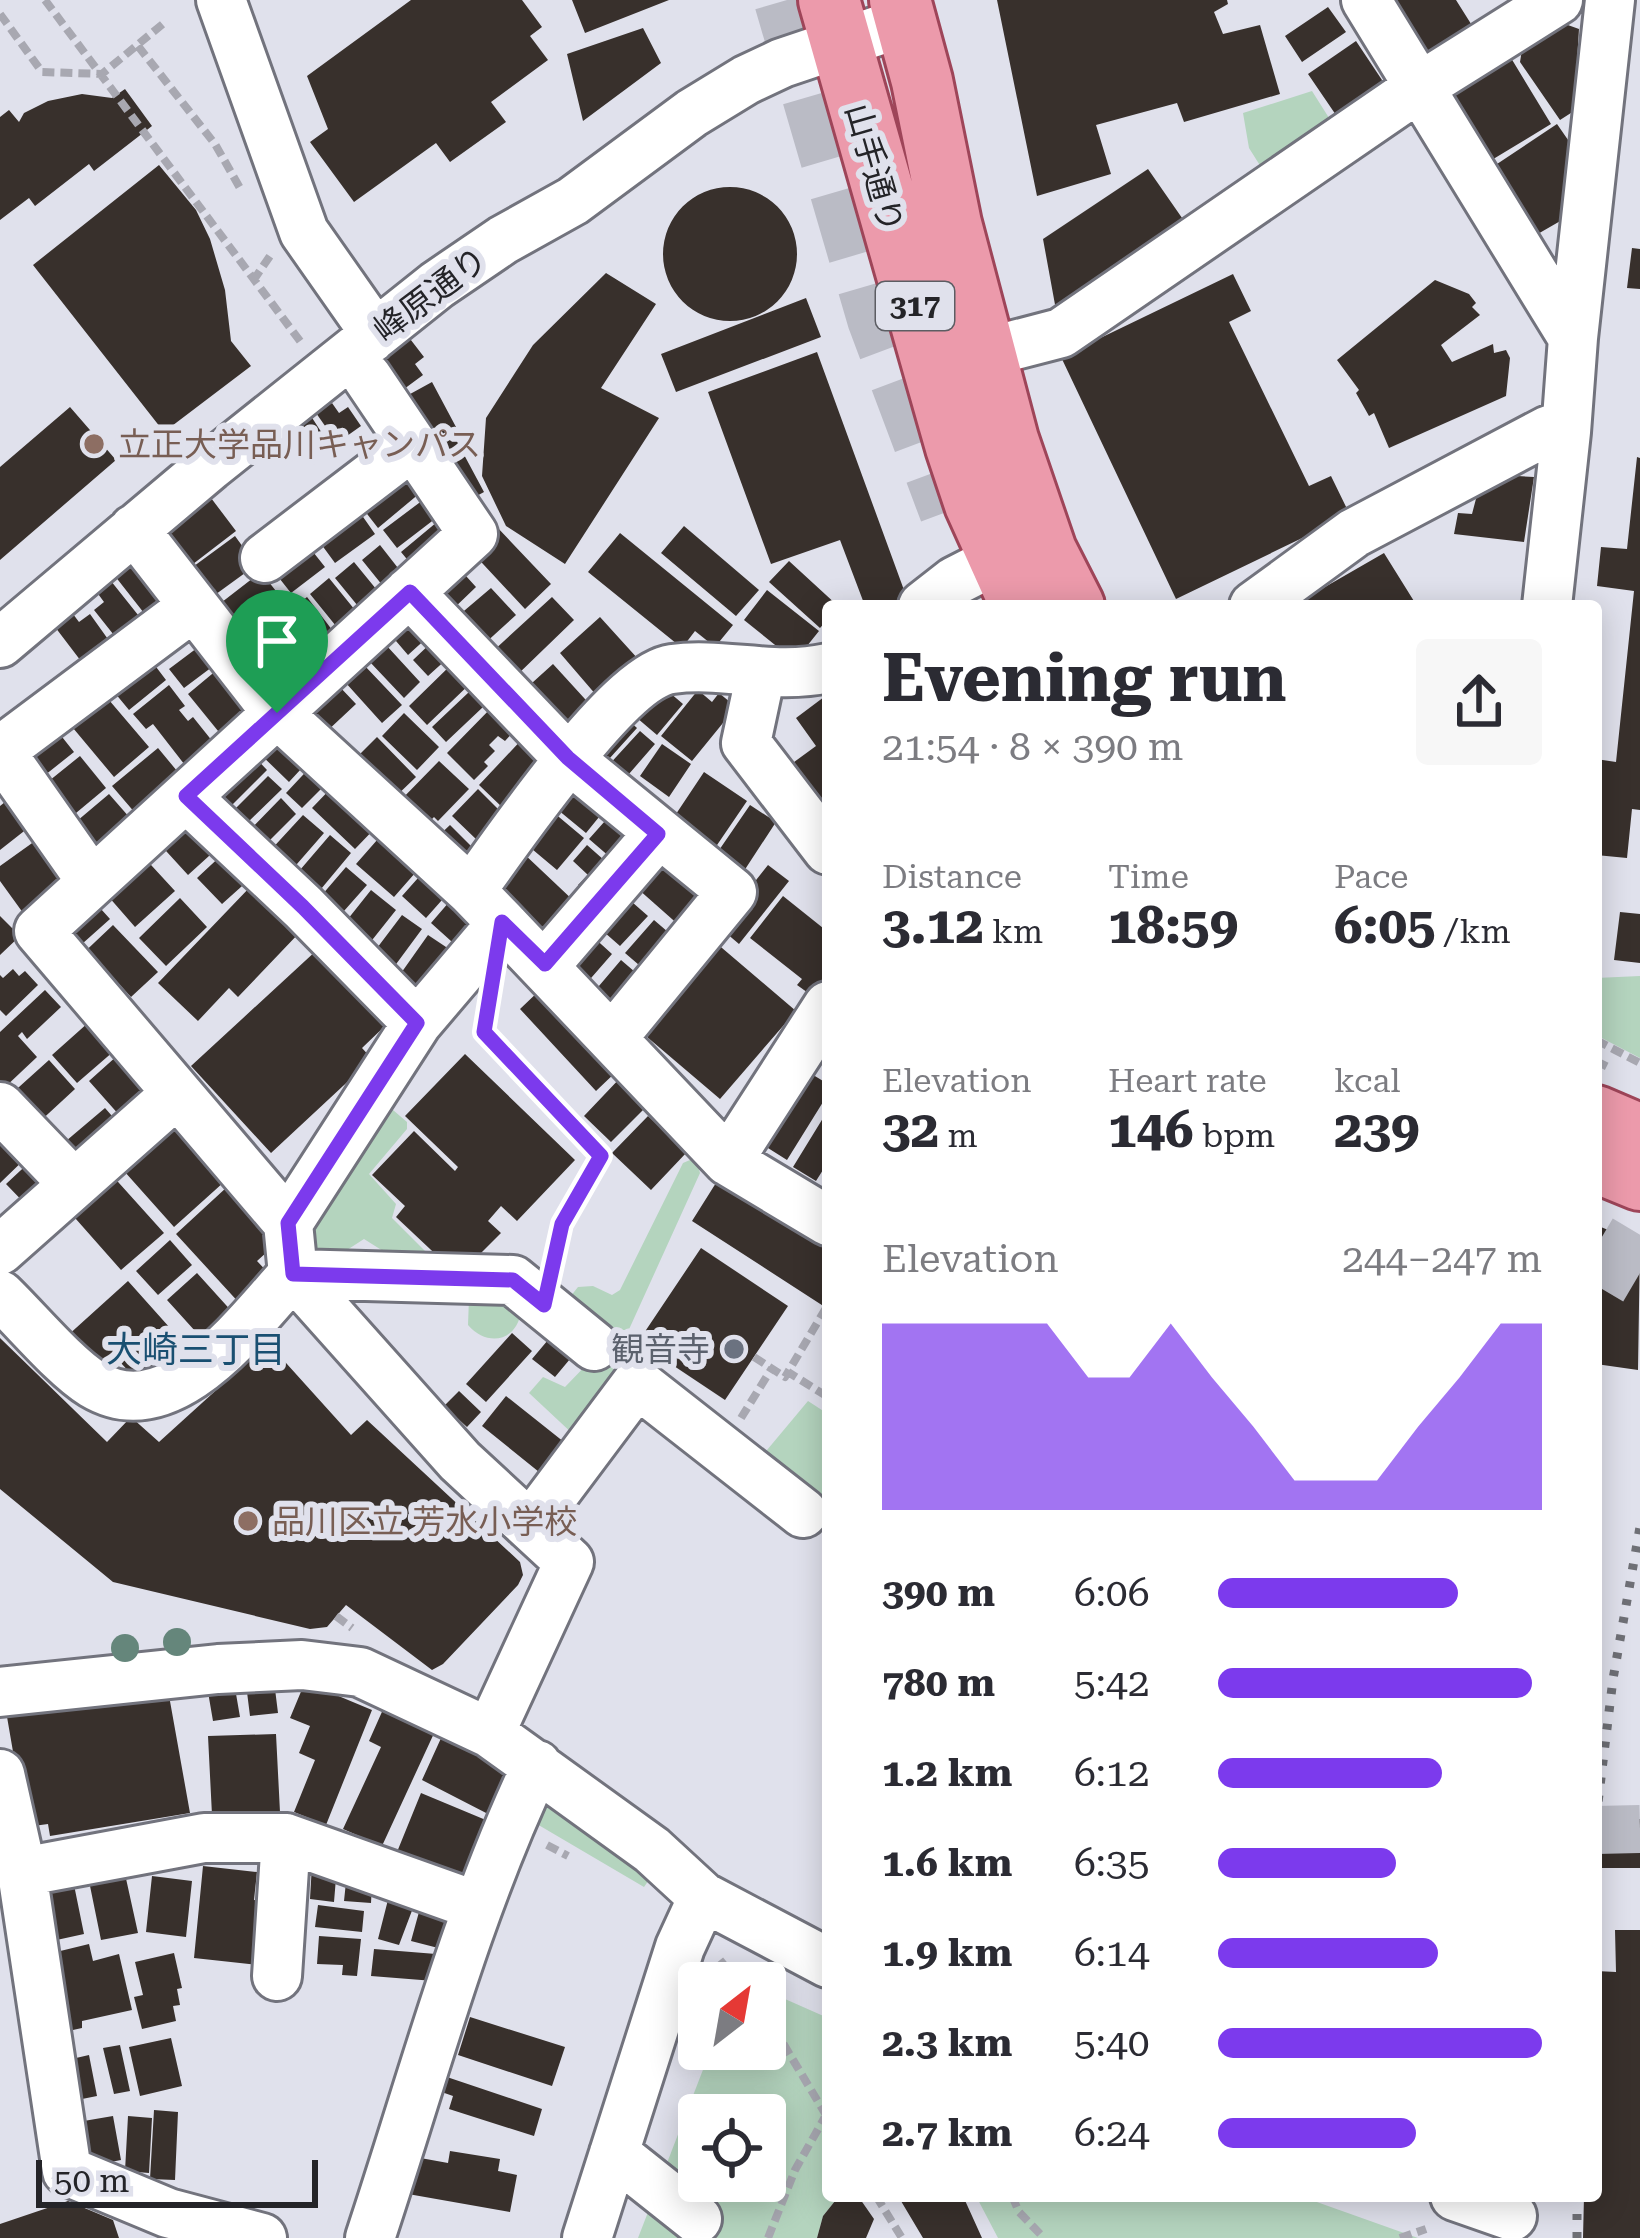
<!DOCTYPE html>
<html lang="en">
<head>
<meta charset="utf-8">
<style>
  body { margin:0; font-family:"Roboto Serif","Noto Sans JP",serif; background:#f7f7f7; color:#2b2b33; height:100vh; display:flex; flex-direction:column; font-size:45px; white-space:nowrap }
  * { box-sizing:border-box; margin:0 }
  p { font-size:39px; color:#7c7c81 }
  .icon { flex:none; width:66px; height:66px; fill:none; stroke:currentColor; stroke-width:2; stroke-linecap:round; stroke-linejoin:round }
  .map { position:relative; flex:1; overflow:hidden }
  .side { position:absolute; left:822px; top:600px; width:780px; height:1602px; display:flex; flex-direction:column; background:#fff; border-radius:12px; box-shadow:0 6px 30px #0003 }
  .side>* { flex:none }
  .needle { width:78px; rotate:31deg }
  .buttons { position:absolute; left:678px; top:1962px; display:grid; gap:24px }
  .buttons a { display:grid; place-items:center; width:108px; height:108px; border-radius:12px; background:#fff; box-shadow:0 6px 30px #0003; font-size:60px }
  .scale { position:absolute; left:36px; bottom:30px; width:282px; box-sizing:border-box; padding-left:12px; border:6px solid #242428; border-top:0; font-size:33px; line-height:42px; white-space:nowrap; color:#242428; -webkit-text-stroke:9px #e0e1ec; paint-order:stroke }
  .pin { position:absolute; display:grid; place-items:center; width:102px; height:102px; color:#fff; margin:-123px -51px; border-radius:50% 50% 50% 0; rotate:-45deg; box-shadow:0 0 12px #0007 }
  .pin .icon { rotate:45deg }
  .round { display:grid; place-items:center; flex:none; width:126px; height:126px; border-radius:12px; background:#f7f7f7 }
  .head { display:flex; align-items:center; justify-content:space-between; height:204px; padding:0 60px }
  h1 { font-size:66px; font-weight:700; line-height:90px }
  .stats { display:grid; grid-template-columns:repeat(3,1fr); gap:18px; height:204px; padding:12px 60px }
  .stats div { display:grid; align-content:center }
  .stats b { font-size:51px; font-weight:700 }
  .stats small { font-size:33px; font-weight:400 }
  .stats p { font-size:33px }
  .chart { height:336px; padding:24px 60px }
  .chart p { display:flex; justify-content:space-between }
  .chart svg { width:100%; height:216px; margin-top:12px; fill:#7c3aed; opacity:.7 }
  ul { padding:0 60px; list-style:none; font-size:39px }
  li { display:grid; grid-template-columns:192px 144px 1fr; align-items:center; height:90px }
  li i { height:30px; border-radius:15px; background:#7c3aed }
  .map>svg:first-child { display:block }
</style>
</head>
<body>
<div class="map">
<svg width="1640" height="2238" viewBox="0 0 1640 2238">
  <rect width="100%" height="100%" fill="#e0e1ec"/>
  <!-- green -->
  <path fill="#b4d4be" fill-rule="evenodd" d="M1312,91L1336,129L1266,175L1249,148L1243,113Z
    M1640,976V1058L1596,1035V978Z
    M386,1104L407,1122V1129L369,1174L396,1204L392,1218L428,1254L410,1268L364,1239L333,1259L314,1256L309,1223Z
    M690,1160L697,1163L700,1173L626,1336L636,1360L629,1367L570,1316L566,1302L578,1287L593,1286L612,1295L620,1290L683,1163Z
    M482,1287L521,1312C516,1342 487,1347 468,1325L469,1298Z
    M592,1359H601L622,1376L575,1436L529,1393L543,1377L565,1387Z
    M808,1401L828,1414V1510L812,1506L757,1462Z
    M545,1787L656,1870L644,1887L530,1820Z
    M785,1999L828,2018V2196H839L823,2216L817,2238H638L711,2049H765V2000ZM699,2115H765V2181H699Z
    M976,2196H1300L1418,2238H998Z"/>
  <!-- building -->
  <path fill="#38302c" d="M411,0H522L542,27L530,36L548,60L491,102L506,122L450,162L436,143L354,202L310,142L328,129L307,76Z
    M572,0H669L585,33Z
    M997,0H1227L1228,4L1214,12L1223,34L1260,25L1280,94L1184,122L1177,103L1096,125L1111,174L1037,196Z
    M1394,0H1456L1478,35L1433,63Z
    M1328,7L1346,32L1302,62L1285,36Z
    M1551,19L1579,29L1574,111L1560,120L1520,62L1524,37Z
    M643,28L661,63L583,121L567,54Z
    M1356,41L1386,86L1338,118L1308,74Z
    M1511,58L1551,124L1490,161L1450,96Z
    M125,89L152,126L94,171L89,164L35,206L29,198L0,220V117L9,110L19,122L24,113L48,101L82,94L112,98Z
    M1557,124L1575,150L1569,216L1536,235L1491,168Z
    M159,165L196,210L210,239L225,290L231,341L251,366L164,432L33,265Z
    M1148,169L1189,228L1058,321L1043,239Z
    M663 254a67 67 0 1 1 134 0a67 67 0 1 1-134 0Z
    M1632,248L1640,249V289L1627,288Z
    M606,273L656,304L601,388L659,418L565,564L506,526L482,476L486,418L533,345Z
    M1233,274L1251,311L1229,322L1309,486L1331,476L1350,515L1176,599L1061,357Z
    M1435,280L1469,294L1476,303L1472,307L1480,315L1441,345L1452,362L1493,344L1494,353L1506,350L1510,358L1506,396L1389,448L1374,413L1369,416L1356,393L1359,390L1337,360Z
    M806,298L821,337L676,392L661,354Z
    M404,331L424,357L415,364L423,375L400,392L372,355Z
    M817,352L908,601L895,606H865L840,540L771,564L708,392Z
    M432,382L456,427L424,443L401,399Z
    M332,403L339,413L348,407L361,426L337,443L316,413Z
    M70,407L116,460L0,560V467Z
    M309,413L327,441L308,453L290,426Z
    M454,436L484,492L462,504L431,448Z
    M1637,457L1640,458V810L1632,809L1627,858L1596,855V759L1616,762L1634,591L1597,586L1601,547L1627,549Z
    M400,466L420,493L378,528L357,501Z
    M1517,476L1534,477L1524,542L1454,534L1458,513L1472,514L1477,495Z
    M208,494L236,531L193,564L165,526Z
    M427,497L440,515L397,548L383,530Z
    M354,504L375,534L335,563L313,533Z
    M437,522L452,540L415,569L401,552Z
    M496,526L551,584L525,609L470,550Z
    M684,526L759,590L736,616L661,553Z
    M620,533L733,625L715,647L695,631L682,648L588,572Z
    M235,536L256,565L212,597L190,569Z
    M302,538L325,567L291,593L268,564Z
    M380,545L405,577L387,591L362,560Z
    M135,553L182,599L151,622L111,571Z
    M1384,553L1417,606H1292Z
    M789,561L838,606H828V619L820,628L769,582Z
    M354,562L381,595L362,611L335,578Z
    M456,565L476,587L451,611L430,589Z
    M261,572L283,600L236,637L213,609Z
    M107,576L146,625L121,644L94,610L104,602L93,587Z
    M329,578L359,615L340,631L310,594Z
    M491,588L516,615L483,645L458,616Z
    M767,590L819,631L795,661L744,620Z
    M307,597L339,639L322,652L290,611Z
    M552,597L574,620L515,677L492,652Z
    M70,610L79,622L90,614L115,649L87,669L52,623Z
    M412,614L430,635L408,655L390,634Z
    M600,617L639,660L597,696L560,653Z
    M303,639L321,661L280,693L263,672Z
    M433,641L449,657L428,676L413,660Z
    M205,642L220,661L184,688L169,669Z
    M386,645L420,682L404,698L369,661Z
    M144,651L166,680L129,710L105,681Z
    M455,661L474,680L427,725L409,706Z
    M224,664L264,712L227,742L188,694Z
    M553,664L595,710L564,738L522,692Z
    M364,665L402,705L382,723L345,682Z
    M656,681L683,704L657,735L630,712Z
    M169,685L185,706L179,710L188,721L193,717L217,747L188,769L153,724L146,729L133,714Z
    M338,685L356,704L325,733L307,715Z
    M698,690L712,702L719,693L736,707L692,761L661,736Z
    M469,692L483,707L446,742L432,727Z
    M103,693L149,747L114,777L68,722Z
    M828,694V816L790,765L816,746L796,718Z
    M495,704L518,727L505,741L498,736L489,745L495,751L484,762L488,766L474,780L447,753Z
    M619,712L637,728L600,769L582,753Z
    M404,713L439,747L417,770L382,736Z
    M51,723L74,752L35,783L12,754Z
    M280,725L313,756L289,782L256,750Z
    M640,731L655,744L622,782L606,768Z
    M526,735L551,759L504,809L479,785Z
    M377,737L416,777L392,800L354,760Z
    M662,744L691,764L669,797L640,776Z
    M158,748L187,783L142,821L112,786Z
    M249,751L267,770L228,809L209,791Z
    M80,756L106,788L70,818L44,785Z
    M316,761L333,777L302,808L286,793Z
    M439,761L469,789L438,821L434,817L423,828L397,804Z
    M704,772L747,801L715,848L672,820Z
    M268,776L282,789L244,826L231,813Z
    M574,778L608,806L586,833L552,805Z
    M337,782L380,823L355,849L312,808Z
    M478,789L504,815L478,841L452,816Z
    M15,794L28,828L0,850V806Z
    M109,794L137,826L105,854L77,821Z
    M281,798L296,814L263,847L248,832Z
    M750,805L776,822L742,874L715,856Z
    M188,811L220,846L188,875L156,840Z
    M553,812L584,838L557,870L526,844Z
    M613,812L642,837L618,864L589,839Z
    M303,815L324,833L290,872L268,853Z
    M450,825L475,850L460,865L434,840Z
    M49,831L82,878L26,917L0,881V866Z
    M385,831L423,864L394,897L356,864Z
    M330,835L351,853L316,895L294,877Z
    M587,845L613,868L588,895L578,885L588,875L573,861Z
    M660,846L713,892L681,927L629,881Z
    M226,851L251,878L222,904L197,878Z
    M522,852L576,903L545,937L490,886Z
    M140,853L175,891L135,927L101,888Z
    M768,865L789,881L739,944L719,927Z
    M346,867L367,885L336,920L315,903Z
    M426,869L450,891L426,918L402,896Z
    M252,885L301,931L238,997L229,988L198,1021L158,983Z
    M371,890L396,910L365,949L340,929Z
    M456,894L487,921L461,950L431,923Z
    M624,895L648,916L620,946L596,925Z
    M783,896L828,932V987L818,1000L797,985L802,979L750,938Z
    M91,898L110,919L73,952L54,931Z
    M180,898L207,927L166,966L139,938Z
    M1620,912L1640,914V963L1614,960Z
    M402,915L422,929L391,971L371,956Z
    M0,916L20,936L0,955Z
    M654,920L675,938L646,971L625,953Z
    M113,925L158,972L131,997L109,973L97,984L76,960Z
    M428,935L455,953L426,995L399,976Z
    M591,935L612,954L585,985L565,965Z
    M715,942L796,1011L720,1099L640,1031Z
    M318,949L387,1024L362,1048L372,1059L271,1153L191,1066Z
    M621,960L642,978L613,1011L593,993Z
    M13,969L19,976L25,971L38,985L6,1016L0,1010V975L3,978Z
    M541,989L617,1071L596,1091L520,1009Z
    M45,990L61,1007L27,1039L22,1032L18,1036L37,1057L3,1089L0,1085V1032Z
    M89,1022L114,1051L77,1083L52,1055Z
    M465,1054L575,1160L517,1221L501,1206L488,1221L501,1233L466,1268L447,1265L396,1217L405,1206L372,1175L414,1131L455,1171L458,1167L405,1116Z
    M118,1055L157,1099L128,1125L89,1081Z
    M49,1060L75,1089L36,1125L9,1096Z
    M805,1070L828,1084V1094L787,1160L760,1143Z
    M622,1076L650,1103L611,1142L584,1116Z
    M105,1108L126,1132L74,1177L53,1152Z
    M828,1110V1162L816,1181L793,1167Z
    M174,1111L224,1182L174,1227L116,1162Z
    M648,1116L687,1152L651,1190L612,1153Z
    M0,1137L30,1154L0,1183Z
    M35,1157L62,1185L33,1212L6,1184Z
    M110,1173L164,1233L121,1270L68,1210Z
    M721,1175L828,1245V1309L692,1221Z
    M227,1187L278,1242L257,1261L273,1278L242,1306L176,1234Z
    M1596,1225L1640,1243L1638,1370L1596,1364Z
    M170,1240L192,1265L158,1295L136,1271Z
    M701,1248L788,1306L725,1400L638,1342Z
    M197,1273L235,1315L205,1342L167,1300Z
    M128,1281L187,1347L143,1387L121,1363L103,1379L66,1337Z
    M512,1333L532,1351L486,1402L466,1384Z
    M0,1338L107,1442L131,1417L159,1442L268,1343L351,1435L367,1420L520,1562L523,1575L518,1585L443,1664L432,1670L346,1605L327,1627L310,1629L113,1582L0,1489Z
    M548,1340L570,1359L555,1377L532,1359Z
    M459,1391L481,1412L467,1427L444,1406Z
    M506,1396L569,1446L544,1476L482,1426Z
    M274,1681L278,1713L250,1716L246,1684Z
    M305,1682L372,1710L326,1825L294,1812L315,1760L299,1753L310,1726L290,1718Z
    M235,1688L240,1717L213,1721L208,1692Z
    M168,1690L190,1813L50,1836L48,1824L26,1827L6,1711Z
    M385,1705L436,1729L382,1846L343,1829L381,1747L369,1741Z
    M276,1734L280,1812L212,1815L208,1736Z
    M442,1736L513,1773L490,1815L422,1780Z
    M421,1793L493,1823L469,1882L397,1852Z
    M1640,1819V1868H1596V1821Z
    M312,1864L337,1866L334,1902L310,1899Z
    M203,1866L257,1872L254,1900L266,1901L259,1965L194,1958Z
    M125,1874L138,1933L101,1940L89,1881Z
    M152,1876L192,1881L186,1937L146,1932Z
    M73,1880L84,1934L52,1941L41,1887Z
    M346,1882L372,1884L371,1903L344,1901Z
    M391,1888L416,1900L399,1945L378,1939Z
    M422,1901L456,1909L446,1950L411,1941Z
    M318,1905L364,1911L362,1932L315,1927Z
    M1615,1930H1640V2238H1583L1584,2196H1596V1971L1616,1972Z
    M319,1936L361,1939L357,1976L342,1975L343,1965L317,1964Z
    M89,1944L93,1961L119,1954L132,2010L82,2021V2028L59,2033L48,1954Z
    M374,1949L436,1954L434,1981L371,1976Z
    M174,1953L182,1988L177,1989L180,2005L173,2006L176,2021L142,2029L134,1997L143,1995L135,1962Z
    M470,2017L565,2047L552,2086L458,2055Z
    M171,2038L182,2086L140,2096L129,2047Z
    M120,2045L130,2091L114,2094L103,2048Z
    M89,2055L97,2096L72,2101L63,2061Z
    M438,2074L542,2109L534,2136L449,2109L453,2096L433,2089Z
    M154,2110L178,2112L175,2180L150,2179Z
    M113,2116L121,2160L80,2168L72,2123Z
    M128,2116L152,2118L149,2173L125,2171Z
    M450,2151L500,2159L498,2171L517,2175L510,2212L408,2194L415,2157L448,2163Z
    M839,2196H858L874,2219L866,2238H817L823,2216Z
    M898,2196H963L982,2238H923Z
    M68,2201L113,2220L119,2238H0V2224Z"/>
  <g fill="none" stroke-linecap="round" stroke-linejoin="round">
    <!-- minor-tunnel -->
    <path stroke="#babbc5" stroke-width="48" stroke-dasharray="48 24" stroke-linecap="butt" d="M1596,1830L1640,1829"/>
    <!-- highway-tunnel -->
    <path stroke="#babbc5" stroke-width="66" stroke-dasharray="66 33" stroke-linecap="butt" d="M787,0L880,318L952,510
      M1596,1247L1640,1273"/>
    <defs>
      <path id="minor" d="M221,0L304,232L365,319L371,338
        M1366,0L1573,338
        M984,353L1061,333L1421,86L1558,0
        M134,529L277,713L471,891
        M265,558L412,446
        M409,592L568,758L732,892L613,1037
        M923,606L955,581L998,559
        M1254,606L1354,533L1549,430L1566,432L1573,338L1610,0
        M1547,606L1566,432
        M0,643L210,466L437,285L503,240L573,201L692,113L746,80L782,63L907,21
        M761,673L746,743L828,850
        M186,797L303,907L417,1023
        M92,882L0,751L194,606
        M502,923L471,891C505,844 619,676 672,669C723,662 774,680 828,668
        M545,965L658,834
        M0,1107L73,1183
        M728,1161L828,1006
        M288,1223L39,931L473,534L367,377
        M0,1250L176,1094
        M0,1295C26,1320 65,1367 93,1384C171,1431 247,1324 293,1274L460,1461L569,1562L490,1733
        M594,1346L513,1280L293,1274L288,1223L417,1023L502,923L728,1161L828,1221
        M530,1526L637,1383L803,1513
        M0,1692L218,1669L302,1665L360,1672L490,1733L652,1850L703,1897L828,1963
        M0,1774L22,1872L67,2171L168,2213L262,2238
        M22,1872L204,1838H286L477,1906
        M277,1976L286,1838
        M614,2153L697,2219
        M1455,2196L1512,2216
        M370,2238C423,2079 465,1916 537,1765
        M587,2238L680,1947L703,1897"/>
      <path id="major" d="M829,0L956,447L975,504L1021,606
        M900,0L922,81L951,224L1008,440L1046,551L1074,606
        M1596,1116L1640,1135
        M1596,1162L1640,1180"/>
    </defs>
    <!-- minor casing -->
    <use href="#minor" stroke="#72737d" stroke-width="54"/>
    <!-- major casing -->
    <use href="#major" stroke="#9e4559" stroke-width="66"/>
    <!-- path -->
    <path stroke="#a8a8b1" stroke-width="8" stroke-dasharray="12 6" stroke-linecap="butt" d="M45,0L303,345
      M0,14L42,72L102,74L164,23
      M138,46L215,144L240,188
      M253,281L272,253
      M488,1007L484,1032L601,1156L562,1224L553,1264
      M1596,1040L1640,1063
      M1596,1061L1612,1069
      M826,1308L788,1372L828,1397
      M754,1357L785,1377L788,1372
      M741,1418L772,1368
      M336,1616L352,1628
      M547,1845L568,1856
      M720,1960L739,1983
      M765,2013L826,2115
      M876,2196L902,2238
      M1012,2196L1019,2212L1044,2238
      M768,2238L795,2170L826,2115
      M1400,2238L1426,2229"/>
    <!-- minor -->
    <use href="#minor" stroke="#fff" stroke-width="48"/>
    <!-- major -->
    <use href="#major" stroke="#ec9aab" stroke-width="60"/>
    <!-- rail -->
    <path stroke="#6f7076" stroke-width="9" stroke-dasharray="6 12" stroke-linecap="butt" d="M1596,1819L1613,1679L1640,1527
      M1577,2196V2238"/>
  </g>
  <!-- trees -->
  <g fill="#65867b">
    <circle cx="177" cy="1642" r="14"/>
    <circle cx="125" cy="1648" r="14"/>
  </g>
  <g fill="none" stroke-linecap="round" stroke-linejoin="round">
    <defs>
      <path id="route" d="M410,592L568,758L658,834L545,964L502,922L484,1032L601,1156L562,1224L544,1305L513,1280L293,1274L288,1223L417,1023L303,907L186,796Z"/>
    </defs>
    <!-- route casing -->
    <use href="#route" stroke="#fff" stroke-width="24"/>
    <!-- route -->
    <use href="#route" stroke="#7c3aed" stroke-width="15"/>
  </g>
  <!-- markers -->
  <g fill="#8d6e63" stroke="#e0e1ec" stroke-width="4.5">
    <circle cx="94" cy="444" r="12"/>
    <circle cx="248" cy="1521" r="12"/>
  </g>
  <circle fill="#6b7280" stroke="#e0e1ec" stroke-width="4.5" cx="734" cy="1349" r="12"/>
  <g text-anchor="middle" stroke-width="12" stroke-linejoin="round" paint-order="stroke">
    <!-- shield labels -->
    <rect fill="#e0e1ec" stroke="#5c5d63" stroke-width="3" x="876" y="282" width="78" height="48" rx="9"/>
    <g font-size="30" font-weight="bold" fill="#242428">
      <text x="915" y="316">317</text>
    </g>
    <!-- street labels -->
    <g font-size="33" fill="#242428" stroke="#e0e1ec">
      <text transform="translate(875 168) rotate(74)" y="12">山手通り</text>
      <text transform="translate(430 294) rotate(-37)" y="12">峰原通り</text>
    </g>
    <!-- education labels -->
    <g font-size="33" fill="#785e54" stroke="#e0e1ec" text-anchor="start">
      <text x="118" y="456">立正大学品川キャンパス</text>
      <text x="272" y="1533">品川区立 芳水小学校</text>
    </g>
    <!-- worship labels -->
    <g font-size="33" fill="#5b616d" stroke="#e0e1ec" text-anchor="end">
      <text x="710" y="1361">観音寺</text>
    </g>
    <!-- neighbourhood labels -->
    <g font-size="36" fill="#194f71" stroke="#e0e1ec">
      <text x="196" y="1362">大崎三丁目</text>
    </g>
  </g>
</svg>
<div class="buttons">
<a><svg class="needle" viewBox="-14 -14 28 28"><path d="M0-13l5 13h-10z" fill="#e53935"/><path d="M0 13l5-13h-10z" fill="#7c7c81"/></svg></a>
<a><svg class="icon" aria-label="locate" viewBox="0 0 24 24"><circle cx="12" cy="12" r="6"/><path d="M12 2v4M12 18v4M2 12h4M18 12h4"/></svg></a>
</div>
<div class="scale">50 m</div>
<div class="pin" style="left:277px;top:713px;background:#1e9e55"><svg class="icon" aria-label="arrive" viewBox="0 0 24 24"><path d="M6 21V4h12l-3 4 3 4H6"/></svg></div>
<section class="side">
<div class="head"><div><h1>Evening run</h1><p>21:54 · 8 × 390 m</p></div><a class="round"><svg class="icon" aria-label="share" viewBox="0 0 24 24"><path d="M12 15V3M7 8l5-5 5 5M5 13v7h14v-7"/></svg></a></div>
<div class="stats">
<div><p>Distance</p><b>3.12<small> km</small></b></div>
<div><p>Time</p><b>18:59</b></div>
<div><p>Pace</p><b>6:05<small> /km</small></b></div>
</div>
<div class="stats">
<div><p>Elevation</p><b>32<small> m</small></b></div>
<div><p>Heart rate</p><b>146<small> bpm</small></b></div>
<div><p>kcal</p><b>239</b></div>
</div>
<div class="chart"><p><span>Elevation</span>244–247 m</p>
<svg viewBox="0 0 160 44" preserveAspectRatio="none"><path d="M0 44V6L10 6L20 6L30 6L40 6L50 17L60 17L70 6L80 17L90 27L100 38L110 38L120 38L130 27L140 17L150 6L160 6V44z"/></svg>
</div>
<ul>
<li><b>390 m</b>6:06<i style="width:74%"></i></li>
<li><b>780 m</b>5:42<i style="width:97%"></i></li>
<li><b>1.2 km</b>6:12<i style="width:69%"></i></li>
<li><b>1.6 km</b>6:35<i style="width:55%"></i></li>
<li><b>1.9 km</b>6:14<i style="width:68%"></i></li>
<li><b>2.3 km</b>5:40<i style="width:100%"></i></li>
<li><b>2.7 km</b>6:24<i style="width:61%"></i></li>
</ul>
</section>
</div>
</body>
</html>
